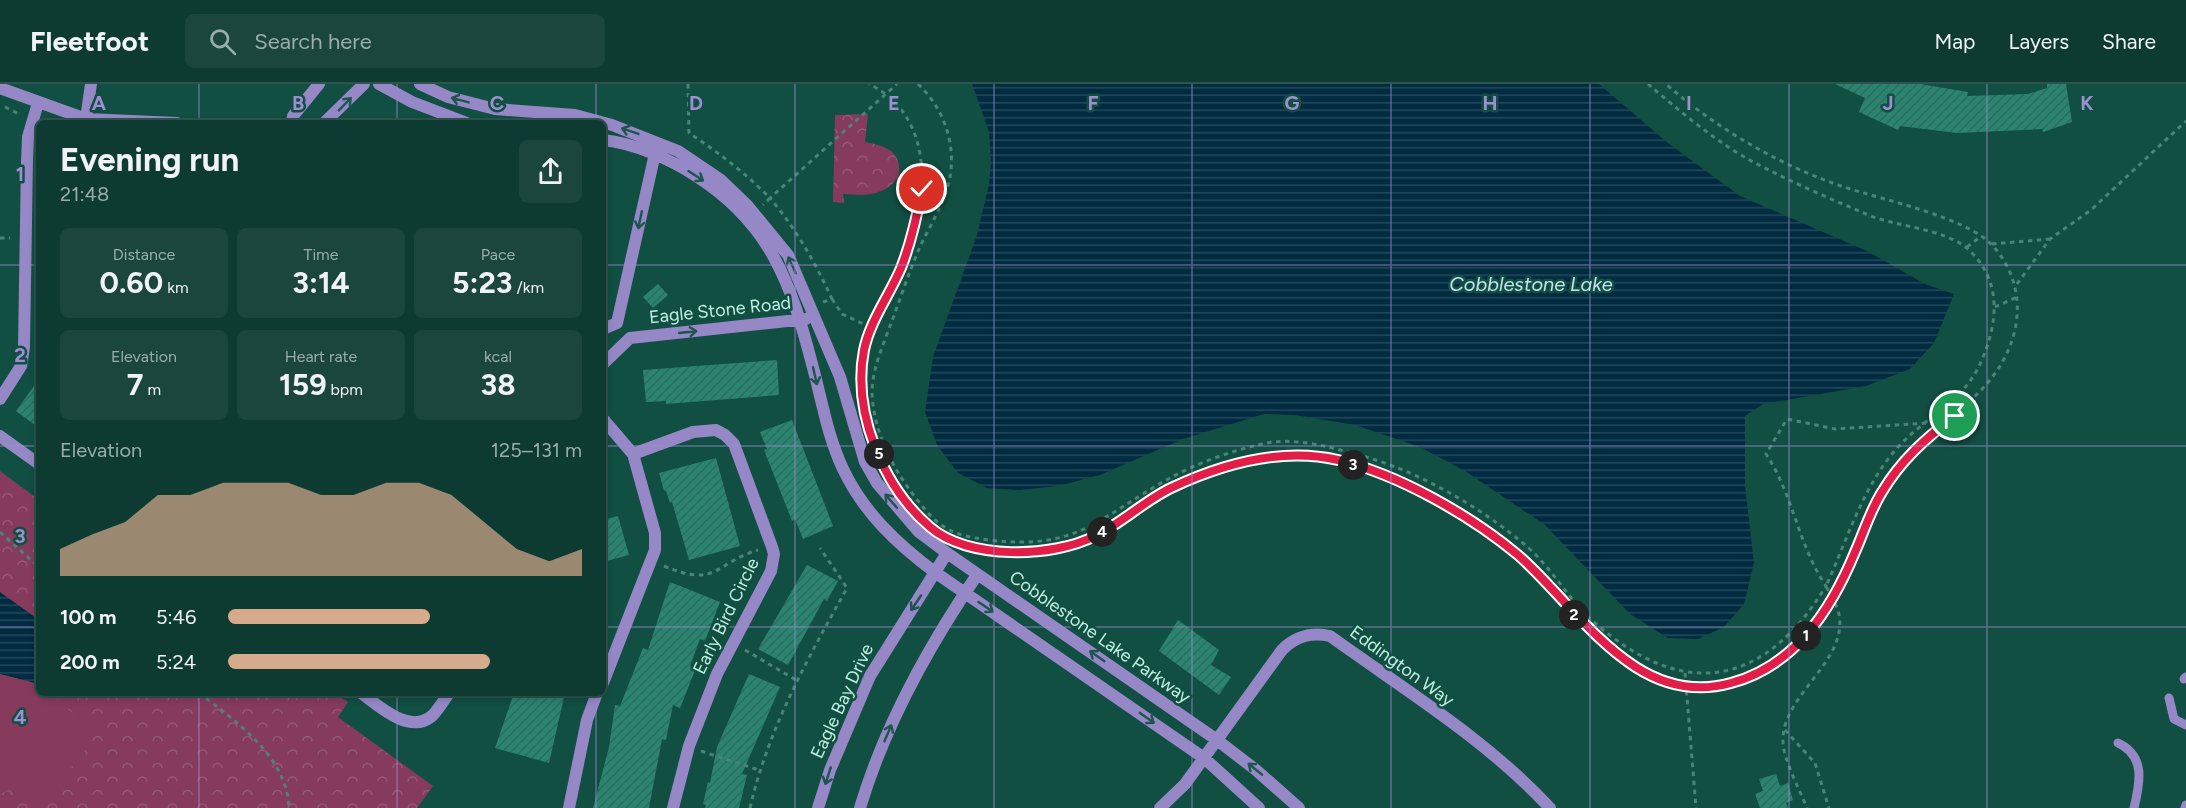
<!DOCTYPE html>
<html lang="en">
<head>
<meta charset="utf-8">
<style>
  body { margin:0; font-family:Figtree,sans-serif; background:#1b463e; color:#f1f3f6; height:100vh; display:flex; flex-direction:column; font-size:22px; white-space:nowrap }
  * { box-sizing:border-box; margin:0 }
  p { font-size:20px; color:#9aadac }
  .icon { flex:none; width:33px; height:33px; fill:none; stroke:currentColor; stroke-width:2; stroke-linecap:round; stroke-linejoin:round }
  .map { position:relative; flex:1; overflow:hidden }
  .sheet { position:absolute; left:36px; top:36px; width:570px; height:576px; display:flex; flex-direction:column; background:#0d3b32; border-radius:9px; box-shadow:0 3px 9px #0003,0 0 0 2px #2d554d }
  .sheet>* { flex:none }
  .pin { position:absolute; display:grid; place-items:center; width:51px; height:51px; color:#fff; margin:-26px; border:3px solid #fff; border-radius:50%; box-shadow:0 2px 6px #0007 }
  .km { position:absolute; width:30px; height:30px; margin:-15px; border-radius:50%; background:#222; color:#fff; font-size:16px; line-height:30px; text-align:center }
  .round { display:grid; place-items:center; flex:none; width:63px; height:63px; border-radius:9px; background:#1b463e }
  .headline { display:flex; align-items:center; justify-content:space-between; height:102px; padding:0 24px }
  h1 { font-size:33px; font-weight:700; line-height:45px }
  .figures { display:grid; grid-template-columns:repeat(3,1fr); gap:9px; height:102px; padding:6px 24px }
  .figures div { display:grid; align-content:center; border-radius:9px; background:#1b463e; text-align:center }
  .figures b { font-size:30px; font-weight:700 }
  .figures small { font-size:16px; font-weight:400 }
  .figures p { font-size:16px }
  .chart { height:168px; padding:12px 24px }
  .chart p { display:flex; justify-content:space-between }
  .chart svg { width:100%; height:108px; margin-top:6px; fill:#d6ab8b; opacity:.7 }
  ul { padding:0 24px; list-style:none; font-size:20px }
  li { display:grid; grid-template-columns:96px 72px 1fr; align-items:center; height:45px }
  li i { height:15px; border-radius:8px; background:#d6ab8b }
  header { display:flex; align-items:center; gap:36px; box-sizing:border-box; height:84px; padding:0 30px; background:#0d3b32; border-bottom:2px solid #2d554d }
  header strong { font-size:28px }
  nav { display:flex; gap:33px; margin-inline-start:auto; font-size:21px }
  .search { width:420px; height:54px; background:#1b463e; display:flex; align-items:center; gap:15px; box-sizing:border-box; padding:0 21px; border-radius:9px; color:#9aadac; font-size:22px }
  .map>svg:first-child { display:block }
</style>
</head>
<body>
<header>
<strong>Fleetfoot</strong>
<div class="search"><svg class="icon" aria-label="search" viewBox="0 0 24 24"><circle cx="10" cy="10" r="6"/><path d="M15 15l6 6"/></svg>Search here</div>
<nav><a>Map</a><a>Layers</a><a>Share</a></nav>
</header>
<div class="map">
<svg width="2186" height="724" viewBox="0 0 2186 724">
  <defs>
    <pattern id="forest-crowns" width="20" height="18" patternUnits="userSpaceOnUse" patternTransform="scale(1.5)"><rect width="20" height="18" fill="#863b5d"/><path d="M2 6a3 3 0 1 1 6 0M12 15a3 3 0 1 1 6 0" fill="none" stroke="#955874"/></pattern>
    <pattern id="water-rules" width="6" height="5" patternUnits="userSpaceOnUse" patternTransform="scale(1.5)"><rect width="6" height="5" fill="#002b40"/><path d="M0 2.5h6" fill="none" stroke="#234a5b"/></pattern>
    <pattern id="building-hatch" width="6" height="6" patternUnits="userSpaceOnUse" patternTransform="scale(1.5)"><rect width="6" height="6" fill="#2a8570"/><path d="M-1 1l2-2M0 6l6-6M5 7l2-2" fill="none" stroke="#316a5c"/></pattern>
  </defs>
  <rect width="100%" height="100%" fill="#114f42"/>
  <!-- forest -->
  <path fill="url(#forest-crowns)" d="M868,30L865,58C886,62 902,67 899,92C885,112 866,112 843,110L844,119L833,118L835,31Z
    M0,387L39,416V609H334L348,618L338,633L433,702L417,724H0Z"/>
  <!-- garden -->
  <path fill="#863b5d" d="M0,590L39,593V609H58L57,617L98,648L41,724H37L10,704L0,711Z"/>
  <!-- water -->
  <path fill="url(#water-rules)" d="M972,0H1599L1668,59L1740,112L1867,167L1925,200L1954,210L1934,259L1910,285L1866,302L1763,320L1745,332V401L1754,479L1744,520L1724,543L1698,555L1668,554L1630,530L1545,441L1465,387L1420,363L1355,341L1295,331L1264,330L1183,355L1100,391L1058,402L1019,406L987,404L958,389L937,361L925,328L933,273L977,151L989,100L991,78L989,48Z
    M0,508L39,536V600L0,590Z"/>
  <!-- building -->
  <path fill="url(#building-hatch)" d="M1835,0H1920L1968,8L1967,12L2028,10L2047,4V0H2066L2072,38L2043,48L2042,45L1957,49L1900,42L1898,46L1859,28L1865,14Z
    M658,200L668,211L653,224L643,213Z
    M777,276L779,311L666,320V317L646,318L643,286Z
    M39,295V344L16,327Z
    M792,336L833,442L803,455L795,435L792,437L779,404L764,366L767,365L760,348Z
    M716,374L740,462L689,476L672,418L670,419L666,407H664L659,389Z
    M618,432L629,471L603,478V436Z
    M807,481L838,497L827,517L824,515L788,581L758,565Z
    M670,498L720,518L705,557L700,555L690,582L696,584L680,624L673,621L666,656L662,655L649,724H593L609,663L615,621L620,622L643,564L648,566Z
    M1178,536L1219,566L1211,581L1231,593L1219,611L1159,567Z
    M749,590L780,603L742,690L747,691L739,724H705L706,721L703,720L708,698L710,699L717,663Z
    M514,609H565L549,679L495,664Z
    M1776,690L1780,702L1788,699L1793,716L1786,719L1788,724H1760L1755,710L1763,707L1759,695Z"/>
  <g fill="none" stroke-linecap="round" stroke-linejoin="round">
    <!-- path -->
    <path stroke="#4a8476" stroke-width="3" stroke-dasharray="4.5 4.5" stroke-linecap="butt" d="M688,0L689,49C718,68 745,89 770,114L763,121
      M918,0C948,28 960,72 945,111C938,130 927,147 919,165C907,193 898,222 887,250C880,269 872,288 872,309C874,355 899,396 929,430C946,449 965,453 989,456C1079,467 1099,433 1170,394C1197,379 1231,367 1262,360C1296,352 1333,364 1366,373C1421,389 1480,423 1524,460C1552,483 1568,516 1595,539C1685,618 1765,602 1826,502C1798,461 1793,410 1766,370L1787,335L1835,345L1928,339
      M1648,0C1677,25 1713,55 1746,74C1784,95 1826,113 1866,130C1895,143 1944,144 1968,165C2003,197 1998,239 1981,278C1964,317 1927,332 1899,362C1863,401 1848,454 1826,502C1829,509 1835,518 1838,526C1852,577 1780,610 1783,659C1784,676 1800,707 1807,724
      M5,23L21,31
      M0,154H10
      M1992,160L2050,155
      M1967,163L1980,153
      M2017,200L2050,155L2091,126L2186,37
      M832,215L842,230L870,243
      M823,218L832,215C815,178 796,145 770,114L897,0
      M1995,223L2017,213
      M862,311C860,289 862,265 871,244C878,224 891,206 900,187C927,126 941,36 869,0
      M0,448L39,483
      M964,461C1006,469 1047,472 1087,456C1110,447 1128,430 1148,418C1197,386 1261,367 1319,373C1381,380 1473,432 1519,472C1572,519 1610,589 1686,602C1740,612 1794,573 1823,531C1835,514 1843,494 1852,475C1868,443 1878,409 1901,380C1933,339 1983,319 2006,271C2024,235 2021,193 1993,162C1967,133 1883,116 1844,103C1779,81 1717,45 1666,0
      M664,482C717,505 716,478 758,466
      M745,566L796,596
      M1685,589L1696,724
      M199,609C236,637 288,674 289,724
      M1785,646L1815,679L1829,724
      M701,667L759,686
      M750,724C768,645 808,574 847,504L820,464"/>
    <!-- lane -->
    <path stroke="#9687c7" stroke-width="9" d="M2184,595L2186,593
      M2169,614L2174,635L2186,641
      M2118,659C2146,672 2140,699 2134,724
      M2185,724L2186,721"/>
    <!-- street -->
    <path stroke="#9687c7" stroke-width="12" d="M379,0L412,18L467,39
      M420,0L448,13L495,25L575,31L612,41L678,67L721,96L747,121L788,171L840,293L865,378L877,399L919,448L947,469L1217,656L1256,686L1299,724
      M0,4L86,35L177,39
      M86,35L91,0
      M292,39L293,32L319,0
      M324,39L364,0
      M603,56C634,59 670,75 696,92C770,139 791,199 812,280C822,316 827,351 843,385C864,429 897,460 936,489L1204,674L1259,724
      M617,239L656,65
      M603,245L617,239
      M603,280L630,254L806,235
      M0,315L21,282L24,263L27,77L28,53L38,19
      M603,335L633,370L693,348L716,346L725,351L734,360L772,463L774,470L771,487L717,590L689,662L673,724
      M0,352L39,380
      M603,599L655,466V449L633,370
      M361,609C379,622 409,651 432,632C438,626 444,616 449,609
      M569,724L587,636L597,609
      M818,724L830,686L870,592L947,469
      M860,724C885,640 928,563 977,491
      M1160,724L1185,700L1282,566C1296,552 1311,548 1330,552C1405,606 1487,656 1550,724"/>
  </g>
  <!-- one-way arrows -->
  <defs><path id="oneway-shaft" d="M-6 0H5M1.5-3L5.5 0L1.5 3" fill="none" stroke-width="1.6" stroke-linecap="round" stroke-linejoin="round" transform="scale(1.5)"/></defs>
  <g stroke="#1e554f">
    <use href="#oneway-shaft" transform="translate(460 16) rotate(-165)"/>
    <use href="#oneway-shaft" transform="translate(345 20) rotate(-46)"/>
    <use href="#oneway-shaft" transform="translate(630 47) rotate(-161)"/>
    <use href="#oneway-shaft" transform="translate(696 92) rotate(33)"/>
    <use href="#oneway-shaft" transform="translate(640 136) rotate(102)"/>
    <use href="#oneway-shaft" transform="translate(792 181) rotate(-115)"/>
    <use href="#oneway-shaft" transform="translate(688 248) rotate(-6)"/>
    <use href="#oneway-shaft" transform="translate(815 292) rotate(77)"/>
    <use href="#oneway-shaft" transform="translate(891 417) rotate(-131)"/>
    <use href="#oneway-shaft" transform="translate(916 519) rotate(124)"/>
    <use href="#oneway-shaft" transform="translate(986 523) rotate(34)"/>
    <use href="#oneway-shaft" transform="translate(1097 572) rotate(-145)"/>
    <use href="#oneway-shaft" transform="translate(1147 634) rotate(35)"/>
    <use href="#oneway-shaft" transform="translate(888 649) rotate(-67)"/>
    <use href="#oneway-shaft" transform="translate(1255 685) rotate(-141)"/>
    <use href="#oneway-shaft" transform="translate(828 692) rotate(108)"/>
  </g>
  <g fill="none" stroke-linecap="round" stroke-linejoin="round">
    <defs>
      <path id="route" d="M922,105C917,132 911,159 901,184C889,212 870,237 864,266C852,328 883,403 930,443C968,476 1052,474 1095,452C1122,439 1144,417 1171,404C1222,380 1281,363 1338,376C1398,390 1470,431 1518,471C1577,522 1635,626 1731,599C1795,582 1831,526 1855,468C1864,448 1870,427 1882,408C1901,376 1926,354 1955,332"/>
    </defs>
    <!-- route casing -->
    <use href="#route" stroke="#fff" stroke-width="12"/>
    <!-- route -->
    <use href="#route" stroke="#e11d48" stroke-width="8"/>
  </g>
  <!-- grid -->
  <path fill="none" stroke="#9c8ed0" stroke-width="1.5" stroke-opacity="0.55" d="M199,0V39M397,0V39M596,0V39M795,0V724M994,0V724M1192,0V724M1391,0V724M1590,0V724M1789,0V724M1987,0V724M0,181H39M603,181H2186M0,362H39M603,362H2186M0,543H39M603,543H2186M199,609V724M397,609V724M596,609V724"/>
  <g text-anchor="middle" stroke-width="5" stroke-linejoin="round" paint-order="stroke">
    <!-- street labels -->
    <g font-size="18" fill="#beefe0" stroke="#114f42">
      <text transform="translate(720 226) rotate(-6)" y="6">Eagle Stone Road</text>
      <text transform="translate(726 532) rotate(-64)" y="6">Early Bird Circle</text>
      <text transform="translate(1100 553) rotate(35)" y="6">Cobblestone Lake Parkway</text>
      <text transform="translate(1402 582) rotate(36)" y="6">Eddington Way</text>
      <text transform="translate(842 617) rotate(-65)" y="6">Eagle Bay Drive</text>
    </g>
    <!-- water labels -->
    <g font-size="20" font-style="italic" fill="#c6e1f1" stroke="#114f42">
      <text x="1531" y="207">Cobblestone Lake</text>
    </g>
  </g>
  <g font-size="20" text-anchor="middle" font-weight="bold" fill="#9c8ed0" stroke="#114f42" stroke-width="5" stroke-linejoin="round" paint-order="stroke">
    <text x="99" y="26">A</text>
    <text x="298" y="26">B</text>
    <text x="497" y="26">C</text>
    <text x="696" y="26">D</text>
    <text x="894" y="26">E</text>
    <text x="1093" y="26">F</text>
    <text x="1292" y="26">G</text>
    <text x="1490" y="26">H</text>
    <text x="1689" y="26">I</text>
    <text x="1888" y="26">J</text>
    <text x="2087" y="26">K</text>
    <text x="20" y="97">1</text>
    <text x="20" y="278">2</text>
    <text x="20" y="459">3</text>
    <text x="20" y="640">4</text>
  </g>
</svg>
<div class="pin" style="left:1955px;top:332px;background:#1e9e55"><svg class="icon" aria-label="arrive" viewBox="0 0 24 24"><path d="M6 21V4h12l-3 4 3 4H6"/></svg></div>
<div class="pin" style="left:922px;top:105px;background:#d93025"><svg class="icon" aria-label="check" viewBox="0 0 24 24"><path d="M5 12l5 5 9-10"/></svg></div>
<b class="km" style="left:1806px;top:552px">1</b>
<b class="km" style="left:1574px;top:531px">2</b>
<b class="km" style="left:1353px;top:381px">3</b>
<b class="km" style="left:1102px;top:448px">4</b>
<b class="km" style="left:879px;top:370px">5</b>
<section class="sheet">
<div class="headline"><div><h1>Evening run</h1><p>21:48</p></div><a class="round"><svg class="icon" aria-label="share" viewBox="0 0 24 24"><path d="M12 15V3M7 8l5-5 5 5M5 13v7h14v-7"/></svg></a></div>
<div class="figures">
<div><p>Distance</p><b>0.60<small> km</small></b></div>
<div><p>Time</p><b>3:14</b></div>
<div><p>Pace</p><b>5:23<small> /km</small></b></div>
</div>
<div class="figures">
<div><p>Elevation</p><b>7<small> m</small></b></div>
<div><p>Heart rate</p><b>159<small> bpm</small></b></div>
<div><p>kcal</p><b>38</b></div>
</div>
<div class="chart"><p><span>Elevation</span>125–131 m</p>
<svg viewBox="0 0 160 44" preserveAspectRatio="none"><path d="M0 44V33L10 27L20 22L30 11L40 11L50 6L60 6L70 6L80 11L90 11L100 6L110 6L120 11L130 22L140 33L150 38L160 33V44z"/></svg>
</div>
<ul>
<li><b>100 m</b>5:46<i style="width:57%"></i></li>
<li><b>200 m</b>5:24<i style="width:74%"></i></li>
</ul>
</section>
</div>
</body>
</html>
